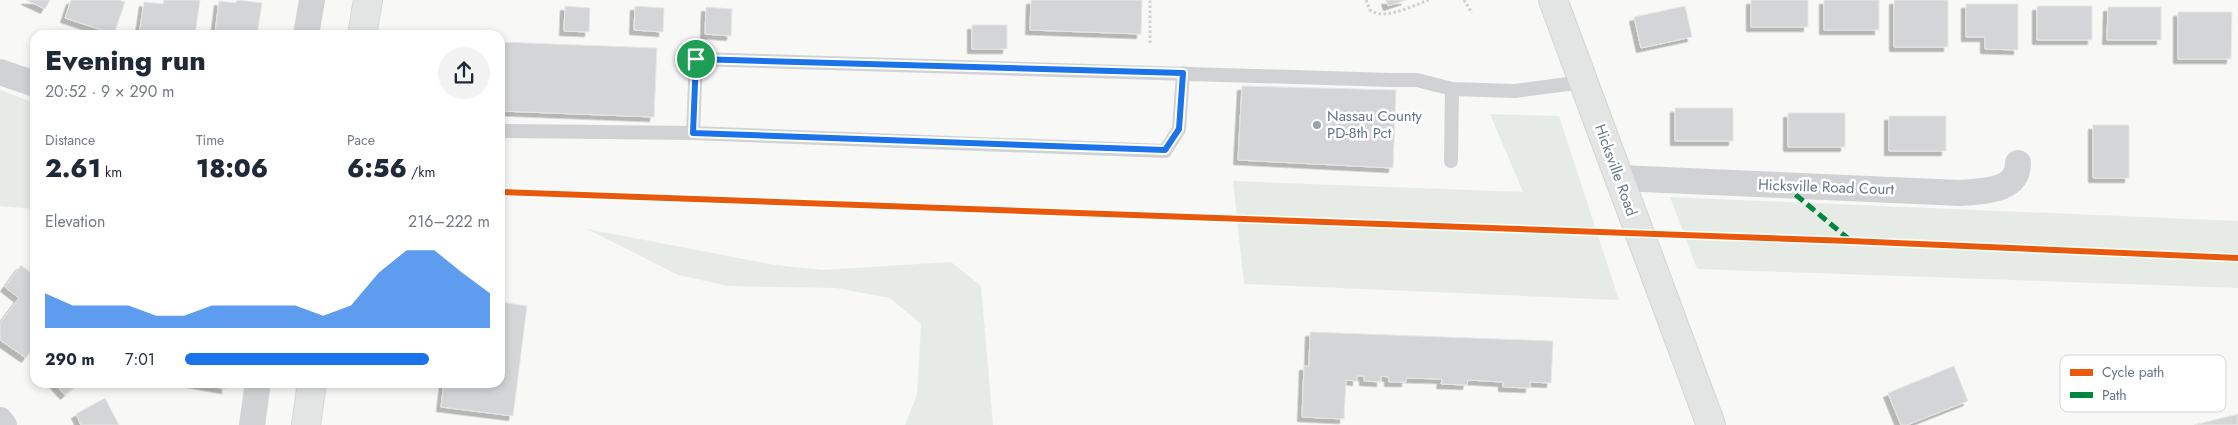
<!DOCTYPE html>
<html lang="en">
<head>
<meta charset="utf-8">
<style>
  body { margin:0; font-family:Jost,sans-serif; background:#f2f2f3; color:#1f2937; height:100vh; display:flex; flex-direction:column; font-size:19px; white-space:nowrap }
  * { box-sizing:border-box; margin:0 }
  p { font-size:16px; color:#747a83 }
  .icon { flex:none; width:28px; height:28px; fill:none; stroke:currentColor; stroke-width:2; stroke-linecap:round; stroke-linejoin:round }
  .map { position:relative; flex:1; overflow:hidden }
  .details { position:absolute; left:30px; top:30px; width:475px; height:358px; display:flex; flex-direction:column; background:#fff; border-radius:15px; box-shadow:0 2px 8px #0003 }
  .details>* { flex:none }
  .pin { position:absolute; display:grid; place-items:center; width:42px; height:42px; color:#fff; margin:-21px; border:2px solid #fff; border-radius:50%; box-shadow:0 1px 5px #0007 }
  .round { display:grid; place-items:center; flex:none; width:52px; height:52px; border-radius:26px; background:#f2f2f3 }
  .summary { display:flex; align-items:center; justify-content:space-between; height:85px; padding:0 15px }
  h1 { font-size:28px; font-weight:800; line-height:38px }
  .stats { display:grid; grid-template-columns:repeat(3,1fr); gap:8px; height:85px; padding:5px 15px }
  .stats div { display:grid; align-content:center }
  .stats b { font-size:25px; font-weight:800 }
  .stats small { font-size:14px; font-weight:400 }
  .stats p { font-size:14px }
  .chart { height:140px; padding:10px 15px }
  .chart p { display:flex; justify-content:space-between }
  .chart svg { width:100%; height:90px; margin-top:5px; fill:#1a73e8; opacity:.7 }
  ul { padding:0 15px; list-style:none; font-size:16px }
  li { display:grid; grid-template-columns:80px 60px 1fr; align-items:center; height:38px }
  li i { height:12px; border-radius:6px; background:#1a73e8 }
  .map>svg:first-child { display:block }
</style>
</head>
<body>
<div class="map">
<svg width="2238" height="425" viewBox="0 0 2238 425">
  <defs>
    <filter id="shadow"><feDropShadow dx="-4.5" dy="4.5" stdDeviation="0" flood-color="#0004"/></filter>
  </defs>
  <rect width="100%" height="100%" fill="#f8f8f7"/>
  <!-- green -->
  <path fill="#e7ebe5" d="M0,90L35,103V209L0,206Z
    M1490,114L1559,116L1619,300L1244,284L1233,181L1523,192Z
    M1670,197L2238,221V288L1697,269Z
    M587,229L775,265L823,270L951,262L981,286L993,425H905L917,395L921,324L890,298L836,288L728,286L678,275Z"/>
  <!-- building -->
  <path fill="#d4d5d6" stroke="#e7e7e6" filter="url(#shadow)" d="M26,0H50L45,9Z
    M71,0H119L125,2L114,34L65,18Z
    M164,0H200L195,35H139L144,2L163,4Z
    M237,0L262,3L257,35L215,33L219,1L236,3Z
    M1031,0H1142L1141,34L1030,30Z
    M1386,0H1406L1388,6Z
    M1751,0H1808V27H1751Z
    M1824,0H1879V30H1824Z
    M1894,0H1948V47H1894Z
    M1966,4H2018V50L1985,49V37H1966Z
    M565,6L590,8L589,32L564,31Z
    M635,6L664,8L663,32L634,30Z
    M1685,6L1692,37L1641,48L1634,17Z
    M2037,6H2092V40H2037Z
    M706,7L732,9L731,36L705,34Z
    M2108,7H2161V40H2107Z
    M2178,12H2232L2231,59H2178Z
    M972,25H1007V49H972Z
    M500,42L657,48L654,117L500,111Z
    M1242,86L1396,90L1393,168L1238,160Z
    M1675,108H1733V141H1675Z
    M1788,113H1845V147H1788Z
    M1889,116H1946V151H1889Z
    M2093,125H2129V178H2093Z
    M21,265L35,276V304L33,307L35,309V345L26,358L0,340V323L19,298L5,287Z
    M500,302L527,306L513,416L441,407L444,382H500Z
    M1310,332L1553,341L1551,383L1530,382V388L1503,387V382L1468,380L1467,385L1441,384L1442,379L1406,378V382H1389V377L1381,376V382L1364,381V376H1357V381L1346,380L1344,419L1302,417L1304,366H1309Z
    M1954,366L1968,401L1907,425H1901L1888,393Z
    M53,382H79L65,395Z
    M186,382H226V389Z
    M105,398L119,425H81L76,414Z
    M2238,414V425H2194Z"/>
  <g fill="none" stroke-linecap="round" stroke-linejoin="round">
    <defs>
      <path id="secondary" d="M362,35L368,0
        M306,425L312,382"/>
      <path id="primary" d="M1553,0L1711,425"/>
    </defs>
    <!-- secondary casing -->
    <use href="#secondary" stroke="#d4d6d7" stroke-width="30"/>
    <!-- primary casing -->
    <use href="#primary" stroke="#d3d5d6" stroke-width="30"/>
    <!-- path -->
    <path stroke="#cecfd0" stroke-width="3" stroke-dasharray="2.5 2.5" stroke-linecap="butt" d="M1366,0L1370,10C1385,21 1414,5 1429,0
      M1464,0L1472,13
      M1150,43V0"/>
    <!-- lane -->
    <path stroke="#d1d2d3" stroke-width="14" d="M1183,73L1179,129L1165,151L693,133L696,59L1391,80H1417L1452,89
      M500,131L693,133
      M1451,161L1452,89L1515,91L1583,82"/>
    <!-- street -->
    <path stroke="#d1d2d3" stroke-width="26" d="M306,35L312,0
      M0,72L35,84
      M1619,178L1960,193C1982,191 2018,192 2018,163
      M0,420L4,425
      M252,425L258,382"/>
    <!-- secondary -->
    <use href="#secondary" stroke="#e3e4e4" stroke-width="28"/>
    <!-- primary -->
    <use href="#primary" stroke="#e3e4e4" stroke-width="28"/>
    <!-- quiet -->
    <path stroke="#00873e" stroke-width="5" stroke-dasharray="10 5" stroke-linecap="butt" d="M1784,185L1851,241"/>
    <defs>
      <path id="cycleway" d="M500,192L1850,241L2238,258"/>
    </defs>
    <!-- cycleway casing -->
    <use href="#cycleway" stroke="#fff" stroke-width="9"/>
    <!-- cycleway -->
    <use href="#cycleway" stroke="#e8590c" stroke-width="6"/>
  </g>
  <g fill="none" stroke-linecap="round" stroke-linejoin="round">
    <defs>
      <path id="route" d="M696,59L1183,73L1179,129L1165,150L693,133Z"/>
    </defs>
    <!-- route casing -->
    <use href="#route" stroke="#fff" stroke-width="10"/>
    <!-- route -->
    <use href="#route" stroke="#1a73e8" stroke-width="6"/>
  </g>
  <!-- markers -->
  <circle fill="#98a3b0" stroke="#fff" stroke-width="2" cx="1317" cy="125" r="5"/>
  <g text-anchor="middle" stroke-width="5" stroke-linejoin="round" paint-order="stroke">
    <!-- poi labels -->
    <g font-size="15" fill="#657589" stroke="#fff" text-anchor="start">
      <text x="1327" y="121">Nassau County<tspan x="1327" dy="17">PD-8th Pct</tspan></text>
    </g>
    <!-- street labels -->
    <g font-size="15" fill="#657589" stroke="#fff">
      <text transform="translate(1616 170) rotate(70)" y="5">Hicksville Road</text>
      <text transform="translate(1826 187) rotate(2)" y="5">Hicksville Road Court</text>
    </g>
  </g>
  <!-- legend -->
  <rect x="2060" y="355" width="166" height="57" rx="8" fill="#fff" stroke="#d1d6dc" stroke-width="1"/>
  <rect x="2070" y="369" width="23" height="7" fill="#e8590c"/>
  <rect x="2070" y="392" width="23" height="6" fill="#00873e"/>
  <g font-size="14" fill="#657589">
    <text x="2102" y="377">Cycle path</text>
    <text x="2102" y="400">Path</text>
  </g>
</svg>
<div class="pin" style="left:696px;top:59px;background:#1e9e55"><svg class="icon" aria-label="arrive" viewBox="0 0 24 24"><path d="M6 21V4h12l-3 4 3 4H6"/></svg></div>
<section class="details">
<div class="summary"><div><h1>Evening run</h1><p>20:52 · 9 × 290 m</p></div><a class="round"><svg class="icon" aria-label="share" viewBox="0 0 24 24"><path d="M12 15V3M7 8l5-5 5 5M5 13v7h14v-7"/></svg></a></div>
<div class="stats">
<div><p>Distance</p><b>2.61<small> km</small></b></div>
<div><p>Time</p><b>18:06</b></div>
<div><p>Pace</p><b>6:56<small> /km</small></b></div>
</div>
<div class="chart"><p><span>Elevation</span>216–222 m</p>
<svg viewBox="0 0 160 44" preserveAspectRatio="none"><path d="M0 44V27L10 33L20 33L30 33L40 38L50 38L60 33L70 33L80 33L90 33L100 38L110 33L120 17L130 6L140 6L150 17L160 27V44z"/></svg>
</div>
<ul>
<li><b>290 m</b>7:01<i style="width:80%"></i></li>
</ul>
</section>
</div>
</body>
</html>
